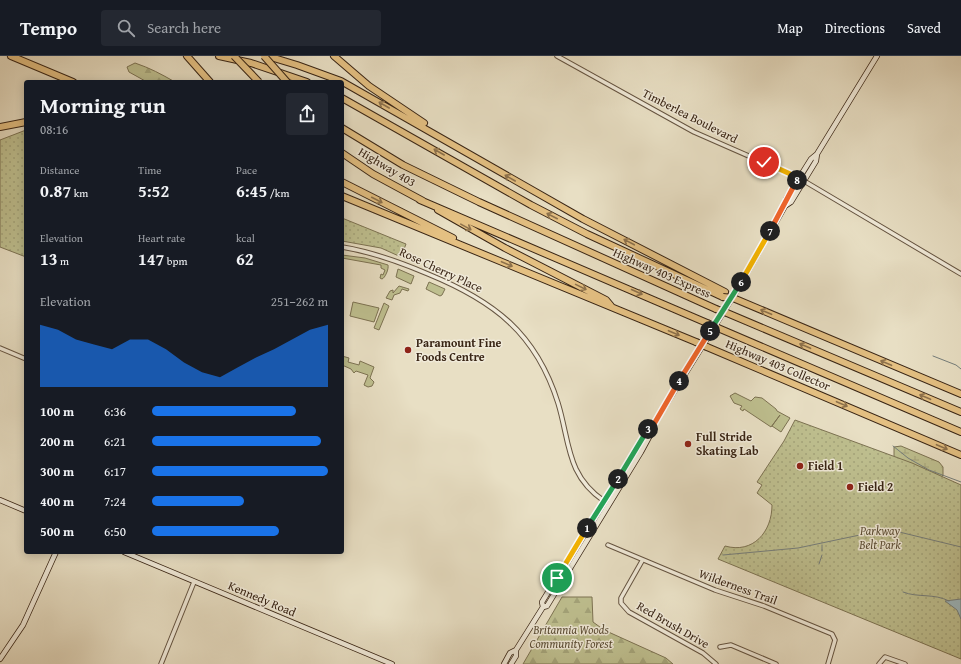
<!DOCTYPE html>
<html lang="en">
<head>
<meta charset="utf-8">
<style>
  body { margin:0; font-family:"Gentium Book Plus",serif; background:#242831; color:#f1f3f6; height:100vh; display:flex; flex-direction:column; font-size:15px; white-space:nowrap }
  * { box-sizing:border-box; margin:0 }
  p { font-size:13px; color:#9ea1a6 }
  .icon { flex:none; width:22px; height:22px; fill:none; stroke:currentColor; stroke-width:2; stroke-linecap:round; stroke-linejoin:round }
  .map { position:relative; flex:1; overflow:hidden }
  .panel { position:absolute; left:24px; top:24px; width:320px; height:474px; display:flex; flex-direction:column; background:#171b24; border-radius:4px; box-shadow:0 2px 10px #0003 }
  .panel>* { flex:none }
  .pin { position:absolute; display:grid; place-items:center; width:34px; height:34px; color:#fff; margin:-17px; border:2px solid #fff; border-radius:50%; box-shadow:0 1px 4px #0007 }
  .km { position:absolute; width:20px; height:20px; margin:-10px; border-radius:50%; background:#222; color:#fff; font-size:11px; line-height:20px; text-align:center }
  .round { display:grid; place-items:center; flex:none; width:42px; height:42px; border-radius:4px; background:#242831 }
  .head { display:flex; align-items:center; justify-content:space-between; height:68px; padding:0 16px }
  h1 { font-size:22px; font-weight:700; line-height:30px }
  .stats { display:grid; grid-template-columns:repeat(3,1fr); gap:6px; height:68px; padding:4px 16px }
  .stats div { display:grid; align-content:center }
  .stats b { font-size:17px; font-weight:700 }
  .stats small { font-size:11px; font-weight:400 }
  .stats p { font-size:11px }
  .chart { height:112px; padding:8px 16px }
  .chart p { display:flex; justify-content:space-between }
  .chart svg { width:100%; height:72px; margin-top:4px; fill:#1a73e8; opacity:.7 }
  ul { padding:0 16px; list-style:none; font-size:13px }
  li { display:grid; grid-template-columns:64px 48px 1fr; align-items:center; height:30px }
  li i { height:10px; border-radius:5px; background:#1a73e8 }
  header { display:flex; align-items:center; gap:24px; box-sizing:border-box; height:56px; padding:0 20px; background:#171b24; border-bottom:1px solid #363941 }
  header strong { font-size:19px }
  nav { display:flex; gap:22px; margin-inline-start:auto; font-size:14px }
  .search { width:280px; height:36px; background:#242831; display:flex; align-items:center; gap:10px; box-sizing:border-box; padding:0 14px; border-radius:4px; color:#9ea1a6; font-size:15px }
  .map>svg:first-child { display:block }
</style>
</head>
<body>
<header>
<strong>Tempo</strong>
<div class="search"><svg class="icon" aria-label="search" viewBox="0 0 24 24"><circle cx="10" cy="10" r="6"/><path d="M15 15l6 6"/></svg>Search here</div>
<nav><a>Map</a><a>Directions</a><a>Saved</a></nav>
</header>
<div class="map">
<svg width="961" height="608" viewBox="0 0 961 608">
  <defs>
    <pattern id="forest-firs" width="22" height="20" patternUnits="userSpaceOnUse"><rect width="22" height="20" fill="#bebf8f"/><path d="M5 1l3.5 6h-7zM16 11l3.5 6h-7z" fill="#a4a47a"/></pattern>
    <pattern id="wetland-marsh" width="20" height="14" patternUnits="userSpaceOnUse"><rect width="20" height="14" fill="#bebf8f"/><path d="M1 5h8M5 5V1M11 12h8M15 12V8" fill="none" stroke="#a4a47a"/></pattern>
    <pattern id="park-dots" width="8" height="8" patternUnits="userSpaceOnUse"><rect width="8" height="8" fill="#bebf8f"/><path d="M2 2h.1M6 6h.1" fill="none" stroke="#a4a47a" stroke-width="1.8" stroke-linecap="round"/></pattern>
  </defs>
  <rect width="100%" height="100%" fill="#e8dfc4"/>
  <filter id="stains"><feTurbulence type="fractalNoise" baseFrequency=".005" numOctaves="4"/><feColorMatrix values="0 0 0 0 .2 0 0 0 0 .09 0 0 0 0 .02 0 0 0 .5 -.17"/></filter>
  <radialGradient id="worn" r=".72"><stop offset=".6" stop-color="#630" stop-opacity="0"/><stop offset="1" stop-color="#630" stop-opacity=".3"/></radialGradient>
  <!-- green -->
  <path fill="#bebf8f" stroke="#7c7252" d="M342,199L365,202L388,209C389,213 385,222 382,223L380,222L381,218L383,219L385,214L381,212V209L342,202Z
    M398,213L414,220L411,228L396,221Z
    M429,226L445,233L442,239L440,240L426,233Z
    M399,230L409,233L408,235L402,233L400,237L394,239L392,244L386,242L390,235L393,234V237Z
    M353,246L379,252L374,266L350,260Z
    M384,247L389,250L379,274L374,272Z
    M342,300L349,302L348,306L359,309L360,305L374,311L370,322L374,326L372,330L368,331L364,329L368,319L356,315L354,317L351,313L342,309Z
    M735,337L751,345L755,341L762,342L776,353L777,355L790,362L781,376L772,370L780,359L771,371L744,353L743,355L740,353L742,350L734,347L730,340Z"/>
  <!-- forest -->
  <path fill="url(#forest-firs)" stroke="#7c7252" d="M135,7C150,12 161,18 175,26H147L129,16L127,11Z
    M562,541H592L593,566L604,574L666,602L673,608H523Z"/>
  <!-- wetland -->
  <path fill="url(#wetland-marsh)" stroke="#7c7252" d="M901,390L939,406L943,411V419L936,426L894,401V391Z"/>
  <!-- park -->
  <path fill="url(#park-dots)" stroke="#7c7252" d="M26,74V201L0,191V84Z
    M342,162L406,188L401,201L381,192L342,185Z
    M795,364L912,407L961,429V603L718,503L725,490C753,498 772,476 772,449L757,437L762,429L757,426L784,385Z"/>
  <!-- water -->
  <path fill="#9db9c0" stroke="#757e7c" d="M961,543V563L957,554L945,545Z"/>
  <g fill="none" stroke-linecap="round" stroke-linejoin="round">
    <!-- stream -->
    <path stroke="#757e7c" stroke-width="1" d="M933,300L956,309L961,313
      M893,390L908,402L929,414L961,426
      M822,495V489
      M723,499L798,492L874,476L895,475L961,491
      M819,508L822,499
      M903,536C918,542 934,537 949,545"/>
    <defs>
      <path id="street" d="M557,0L694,76L799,122L961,218
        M342,191C373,196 400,206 428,218C494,245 536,277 558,347C570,386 566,419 604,445
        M0,292L26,303
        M608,489L715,534L764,550L832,578L835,584L828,608
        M642,505L621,542V547L629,556L703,597L716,608
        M720,591L731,589L776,608
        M161,608L194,526
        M879,608L885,601L905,608"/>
      <path id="secondary" d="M785,150L791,146L816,105L817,98L877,0
        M0,444L26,455
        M124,496L392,608
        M543,551L542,546L650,370L654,368
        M0,603L23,569L56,496
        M504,608L510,597L516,594L543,551L547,550L641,396L654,372V368L739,231L785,150L786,143L811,103L817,98
        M511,608L516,600V594"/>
      <path id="highway" d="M11,0L73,26
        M187,0L210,26
        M219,0L251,7L307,26
        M267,0L297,9L341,25L583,163L725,236
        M334,0L369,30L424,67
        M342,42L531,149L587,178L723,241
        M0,71L26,66
        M342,72L403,109L479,146L716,253
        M342,97L373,118L423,145
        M342,126L453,182
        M342,140L696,286
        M420,144L707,267
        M438,154L505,192L606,244L611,250
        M733,242L961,338
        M727,257L961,356
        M718,272L961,376
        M707,291L961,399"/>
    </defs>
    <!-- street casing -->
    <use href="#street" stroke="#655441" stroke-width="5.5"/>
    <!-- secondary casing -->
    <use href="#secondary" stroke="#392515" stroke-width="6"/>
    <!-- highway casing -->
    <use href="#highway" stroke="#392515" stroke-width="8"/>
    <!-- street -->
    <use href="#street" stroke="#f0ead9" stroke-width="3.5"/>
    <!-- secondary -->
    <use href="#secondary" stroke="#f0ead9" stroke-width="4.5"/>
    <!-- highway -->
    <use href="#highway" stroke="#e4c082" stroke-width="6"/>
    <defs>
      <path id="highway-bridge" d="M234,0L259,26
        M264,0L287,26
        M723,241L733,242
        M716,253L727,257
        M707,267L718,272
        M696,286L707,291"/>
    </defs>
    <!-- highway-bridge casing -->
    <use href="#highway-bridge" stroke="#392515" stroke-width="8" stroke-linecap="butt"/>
    <!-- highway-bridge -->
    <use href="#highway-bridge" stroke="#e4c082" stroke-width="6"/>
  </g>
  <!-- one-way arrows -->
  <defs><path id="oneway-shaft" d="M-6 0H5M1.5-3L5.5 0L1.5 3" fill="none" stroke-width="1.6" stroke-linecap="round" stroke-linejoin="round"/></defs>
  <g stroke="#8e724c">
    <use href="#oneway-shaft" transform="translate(384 49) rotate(-150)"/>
    <use href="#oneway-shaft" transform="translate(439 96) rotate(-150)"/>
    <use href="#oneway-shaft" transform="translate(510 122) rotate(-150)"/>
    <use href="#oneway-shaft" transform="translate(377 144) rotate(27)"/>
    <use href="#oneway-shaft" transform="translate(552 160) rotate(-153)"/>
    <use href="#oneway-shaft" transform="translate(466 171) rotate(29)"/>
    <use href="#oneway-shaft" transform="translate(629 186) rotate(-152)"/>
    <use href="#oneway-shaft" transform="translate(507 208) rotate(23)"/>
    <use href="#oneway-shaft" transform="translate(581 231) rotate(26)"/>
    <use href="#oneway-shaft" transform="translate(637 236) rotate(24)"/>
    <use href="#oneway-shaft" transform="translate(766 256) rotate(-157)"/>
    <use href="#oneway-shaft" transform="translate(674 277) rotate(23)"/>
    <use href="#oneway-shaft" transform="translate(805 290) rotate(-157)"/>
    <use href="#oneway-shaft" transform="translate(886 307) rotate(-157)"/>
    <use href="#oneway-shaft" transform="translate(925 341) rotate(-157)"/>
    <use href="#oneway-shaft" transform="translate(842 348) rotate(23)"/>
    <use href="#oneway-shaft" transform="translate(942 391) rotate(23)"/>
  </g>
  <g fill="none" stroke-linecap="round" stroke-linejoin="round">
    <defs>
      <path id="split-1" d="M557,522L587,472"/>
      <path id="split-2" d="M587,472L618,423"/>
      <path id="split-3" d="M618,423L648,373"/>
      <path id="split-4" d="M648,373L654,368L679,325"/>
      <path id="split-5" d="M679,325L710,275"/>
      <path id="split-6" d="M710,275L741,226"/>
      <path id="split-7" d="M741,226L770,175"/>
      <path id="split-8" d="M770,175L797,124"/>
      <path id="split-9" d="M764,106L799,122L797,124"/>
    </defs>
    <!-- split-1 casing -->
    <use href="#split-1" stroke="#fff" stroke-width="8"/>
    <!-- split-2 casing -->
    <use href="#split-2" stroke="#fff" stroke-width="8"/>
    <!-- split-3 casing -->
    <use href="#split-3" stroke="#fff" stroke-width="8"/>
    <!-- split-4 casing -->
    <use href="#split-4" stroke="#fff" stroke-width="8"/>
    <!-- split-5 casing -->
    <use href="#split-5" stroke="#fff" stroke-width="8"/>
    <!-- split-6 casing -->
    <use href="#split-6" stroke="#fff" stroke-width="8"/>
    <!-- split-7 casing -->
    <use href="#split-7" stroke="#fff" stroke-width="8"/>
    <!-- split-8 casing -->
    <use href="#split-8" stroke="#fff" stroke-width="8"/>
    <!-- split-9 casing -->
    <use href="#split-9" stroke="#fff" stroke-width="8"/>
    <!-- split-1 -->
    <use href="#split-1" stroke="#f5b400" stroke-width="5"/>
    <!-- split-2 -->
    <use href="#split-2" stroke="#22a559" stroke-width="5"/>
    <!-- split-3 -->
    <use href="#split-3" stroke="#22a559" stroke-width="5"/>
    <!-- split-4 -->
    <use href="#split-4" stroke="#f0652b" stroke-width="5"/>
    <!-- split-5 -->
    <use href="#split-5" stroke="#f0652b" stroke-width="5"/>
    <!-- split-6 -->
    <use href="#split-6" stroke="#22a559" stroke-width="5"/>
    <!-- split-7 -->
    <use href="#split-7" stroke="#f5b400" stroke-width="5"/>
    <!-- split-8 -->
    <use href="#split-8" stroke="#f0652b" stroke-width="5"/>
    <!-- split-9 -->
    <use href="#split-9" stroke="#f5b400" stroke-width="5"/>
  </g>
  <!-- markers -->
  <g fill="#8f2418" stroke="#f0ead9" stroke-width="1.5">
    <circle cx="408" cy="294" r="4"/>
    <circle cx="688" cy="388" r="4"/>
    <circle cx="800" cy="410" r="4"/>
    <circle cx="850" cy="431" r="4"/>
  </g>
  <g text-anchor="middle" stroke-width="3" stroke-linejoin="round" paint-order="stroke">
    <!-- street labels -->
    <g font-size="12" fill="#392515" stroke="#f0ead9">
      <text transform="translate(690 60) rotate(27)" y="4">Timberlea Boulevard</text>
      <text transform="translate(387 111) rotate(31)" y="4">Highway 403</text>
      <text transform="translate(441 214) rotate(25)" y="4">Rose Cherry Place</text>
      <text transform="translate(662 217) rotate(24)" y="4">Highway 403 Express</text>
      <text transform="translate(778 309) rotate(23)" y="4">Highway 403 Collector</text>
      <text transform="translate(738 531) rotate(20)" y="4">Wilderness Trail</text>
      <text transform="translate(262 543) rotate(23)" y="4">Kennedy Road</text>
      <text transform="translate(673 569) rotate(30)" y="4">Red Brush Drive</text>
    </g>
    <!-- poi labels -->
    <g font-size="12" font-weight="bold" fill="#392515" stroke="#f0ead9" text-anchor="start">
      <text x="416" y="291">Paramount Fine<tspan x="416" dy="14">Foods Centre</tspan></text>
      <text x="696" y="385">Full Stride<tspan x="696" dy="14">Skating Lab</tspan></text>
      <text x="808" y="414">Field 1</text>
      <text x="858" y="435">Field 2</text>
    </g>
    <!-- park labels -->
    <g font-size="12" font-style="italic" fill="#5a4c34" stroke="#f0ead9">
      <text x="880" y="479">Parkway<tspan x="880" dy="14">Belt Park</tspan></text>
      <text x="571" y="578">Britannia Woods<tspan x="571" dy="14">Community Forest</tspan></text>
    </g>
  </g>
  <rect width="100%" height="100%" filter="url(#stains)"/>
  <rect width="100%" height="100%" fill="url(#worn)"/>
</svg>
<div class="pin" style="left:557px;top:522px;background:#1e9e55"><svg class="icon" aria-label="arrive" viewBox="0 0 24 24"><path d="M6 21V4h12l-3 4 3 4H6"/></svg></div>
<div class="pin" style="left:764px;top:106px;background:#d93025"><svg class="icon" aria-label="check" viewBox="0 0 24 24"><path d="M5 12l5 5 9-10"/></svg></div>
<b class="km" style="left:587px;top:472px">1</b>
<b class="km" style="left:618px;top:423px">2</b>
<b class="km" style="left:648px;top:373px">3</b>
<b class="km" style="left:679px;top:325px">4</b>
<b class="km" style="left:710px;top:275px">5</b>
<b class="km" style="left:741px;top:226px">6</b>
<b class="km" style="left:770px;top:175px">7</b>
<b class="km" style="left:797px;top:124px">8</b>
<section class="panel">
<div class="head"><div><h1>Morning run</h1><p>08:16</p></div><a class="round"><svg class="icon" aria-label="share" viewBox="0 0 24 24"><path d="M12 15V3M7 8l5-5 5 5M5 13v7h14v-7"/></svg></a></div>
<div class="stats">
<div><p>Distance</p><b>0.87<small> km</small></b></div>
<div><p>Time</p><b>5:52</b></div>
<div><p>Pace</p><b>6:45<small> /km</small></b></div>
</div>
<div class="stats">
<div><p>Elevation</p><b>13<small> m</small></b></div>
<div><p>Heart rate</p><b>147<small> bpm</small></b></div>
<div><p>kcal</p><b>62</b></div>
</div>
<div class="chart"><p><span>Elevation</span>251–262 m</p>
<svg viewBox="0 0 160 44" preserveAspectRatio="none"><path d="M0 44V6L10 9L20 15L30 18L40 21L50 15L60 15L70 21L80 29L90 35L100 38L110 32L120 26L130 21L140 15L150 9L160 6V44z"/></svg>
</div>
<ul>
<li><b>100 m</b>6:36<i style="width:82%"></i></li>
<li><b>200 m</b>6:21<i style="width:96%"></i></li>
<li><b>300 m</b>6:17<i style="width:100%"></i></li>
<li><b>400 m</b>7:24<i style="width:52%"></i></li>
<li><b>500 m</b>6:50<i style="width:72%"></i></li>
</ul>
</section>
</div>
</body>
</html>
